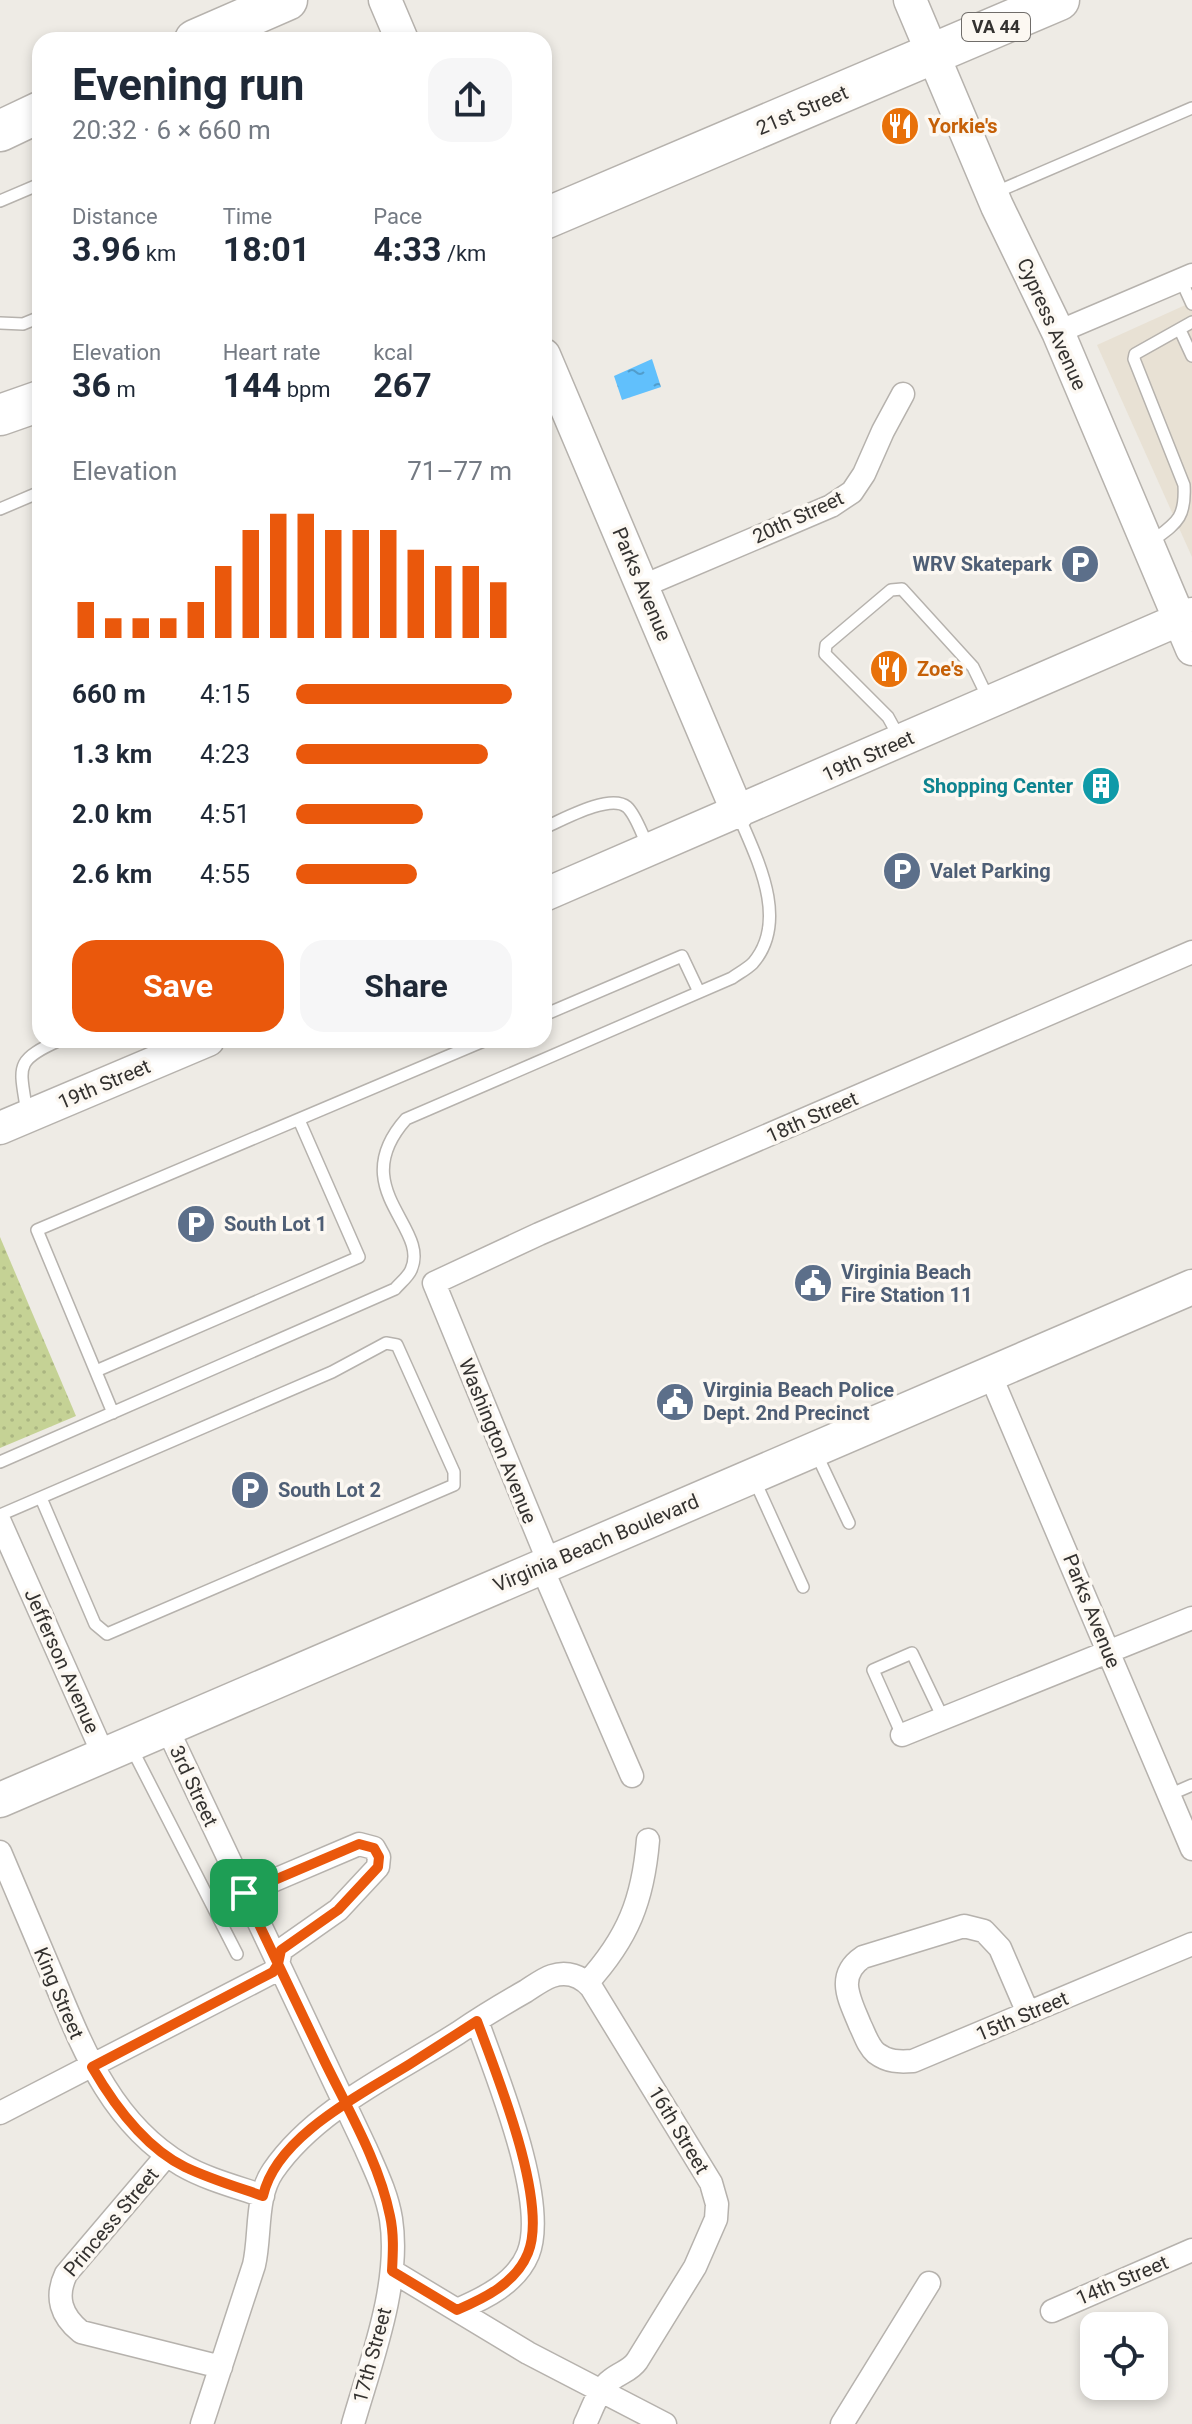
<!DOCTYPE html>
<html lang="en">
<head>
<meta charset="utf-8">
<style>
  body { margin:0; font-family:Roboto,sans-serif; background:#f6f6f7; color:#1f2937; height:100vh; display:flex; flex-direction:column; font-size:30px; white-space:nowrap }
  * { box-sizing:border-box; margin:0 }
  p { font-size:26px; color:#747a83 }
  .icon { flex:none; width:44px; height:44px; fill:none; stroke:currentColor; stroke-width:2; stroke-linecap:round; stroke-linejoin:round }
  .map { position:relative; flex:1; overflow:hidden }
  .details { position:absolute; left:32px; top:32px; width:520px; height:1016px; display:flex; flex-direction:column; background:#fff; border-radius:24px; box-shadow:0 4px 12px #0003 }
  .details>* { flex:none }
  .fabs { position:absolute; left:1080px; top:2312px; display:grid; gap:16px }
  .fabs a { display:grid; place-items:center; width:88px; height:88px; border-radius:16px; background:#fff; box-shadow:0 4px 12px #0003; font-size:40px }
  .pin { position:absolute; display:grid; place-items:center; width:68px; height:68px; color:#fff; margin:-34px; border-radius:16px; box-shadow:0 4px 12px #0006 }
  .round { display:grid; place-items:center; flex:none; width:84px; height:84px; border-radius:24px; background:#f6f6f7 }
  .head { display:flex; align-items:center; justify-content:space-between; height:136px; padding:0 40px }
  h1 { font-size:44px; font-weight:700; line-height:60px }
  .figures { display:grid; grid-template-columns:repeat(3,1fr); gap:12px; height:136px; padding:8px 40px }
  .figures div { display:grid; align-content:center }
  .figures b { font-size:34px; font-weight:700 }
  .figures small { font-size:22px; font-weight:400 }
  .figures p { font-size:22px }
  .chart { height:224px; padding:16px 40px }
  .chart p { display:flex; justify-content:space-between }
  .chart svg { width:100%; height:144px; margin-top:8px; stroke:#ea580c; stroke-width:6 }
  .cta { display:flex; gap:16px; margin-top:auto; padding:16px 40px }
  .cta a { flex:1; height:92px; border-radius:24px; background:#ea580c; color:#fff; font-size:32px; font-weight:700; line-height:92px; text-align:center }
  .cta a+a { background:#f6f6f7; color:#1f2937 }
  ul { padding:0 40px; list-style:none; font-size:26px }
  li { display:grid; grid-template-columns:128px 96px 1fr; align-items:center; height:60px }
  li i { height:20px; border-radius:10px; background:#ea580c }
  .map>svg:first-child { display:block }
</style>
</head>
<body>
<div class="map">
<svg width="1192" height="2424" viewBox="0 0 1192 2424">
  <defs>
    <pattern id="grass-dots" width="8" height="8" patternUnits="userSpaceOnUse" patternTransform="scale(2)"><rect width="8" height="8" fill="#c5d295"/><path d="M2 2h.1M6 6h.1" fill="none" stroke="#aab581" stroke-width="1.8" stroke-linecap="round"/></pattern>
    <pattern id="water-ripples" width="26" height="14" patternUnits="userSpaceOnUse" patternTransform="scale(2)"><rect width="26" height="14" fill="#61c0fc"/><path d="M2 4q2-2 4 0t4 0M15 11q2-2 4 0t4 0" fill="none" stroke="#519dcc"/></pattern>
  </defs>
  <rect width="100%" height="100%" fill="#eeebe5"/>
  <!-- built -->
  <path fill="#e8e1d4" d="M1192,302V557L1097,345Z"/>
  <!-- grass -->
  <path fill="url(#grass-dots)" d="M0,1237L76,1416L0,1448Z"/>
  <!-- water -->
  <path fill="url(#water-ripples)" d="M652,359L661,387L622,400L614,376Z"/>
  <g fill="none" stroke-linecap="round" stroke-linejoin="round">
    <defs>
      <path id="lane" d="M994,193L1192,108
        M0,201L40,184
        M1181,280L1192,304
        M0,323L23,324L40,317
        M1180,330L1192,356
        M0,509L40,492
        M1151,542C1176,523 1186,519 1184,485L1134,359L1135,354L1192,322
        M899,737L888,717L825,654L826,645L891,590L902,589L973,667L989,700
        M544,828C562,820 610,793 627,807C636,815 642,835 648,846
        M544,1015L682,956L699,992
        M27,1113C20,1066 13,1061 60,1040
        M96,1371L359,1257L299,1120
        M113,1413L37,1230L486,1040
        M816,1453L849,1523
        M0,1462L395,1289C400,1283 408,1277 411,1270C431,1227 344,1189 406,1119L732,978C739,973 747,969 753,963C790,920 756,857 738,814
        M754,1479L803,1587
        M0,1515L332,1372L386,1343L397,1345L454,1472V1485L107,1634L95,1624L41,1498
        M902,1735L873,1670L912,1653L943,1718
        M132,1749L237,1954
        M1169,1795L1192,1785"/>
      <path id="street" d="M1058,332L1192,275
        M643,586L831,506L852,492L864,474L883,431L903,394
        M990,1374L1192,1849
        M0,1522L104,1756
        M167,1728L366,2149C376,2172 387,2194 391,2219C401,2284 371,2361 353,2424
        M902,1735L1192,1618
        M632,1776L545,1575V1553L434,1283L539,1234L1192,952
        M0,1852C18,1894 35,1935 53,1977C83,2049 111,2123 182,2165C206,2179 237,2187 263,2196
        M587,1983C628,1938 643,1900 648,1840
        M1028,2013L1000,1948L984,1931L964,1926L863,1957C835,1976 850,2000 860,2025C865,2035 868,2046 876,2053C888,2062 899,2062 913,2061L1192,1944
        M0,2113L273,1972L278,1964L281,1950L338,1910L378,1867L379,1857L374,1848L359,1844L244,1893
        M167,2155L66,2274C55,2297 61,2316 81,2332L221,2367
        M392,2271L528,2353L665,2424
        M457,2310C485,2298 516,2283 528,2254C549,2202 496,2074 477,2021
        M1052,2311L1192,2250
        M202,2424L254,2265C261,2235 255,2197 273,2171C315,2109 397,2072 458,2033C480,2018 503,2004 526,1991C534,1986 543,1979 552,1976C567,1971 581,1976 591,1987L711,2183L717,2204L716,2219L695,2267L637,2361C630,2371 621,2372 611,2380C598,2389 592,2410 585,2424
        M842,2424L929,2283"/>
      <path id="secondary" d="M385,0L402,40
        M910,0L997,206L1058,332L1192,649
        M544,355L738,813
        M544,895L1192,614
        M0,1128L208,1040"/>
      <path id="primary" d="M0,1800L1192,1287"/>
      <path id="highway" d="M195,40L287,0
        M0,131L40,112
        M544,219L1059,0
        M0,415L40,401"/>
    </defs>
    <!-- lane casing -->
    <use href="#lane" stroke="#b6b2ad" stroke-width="14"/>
    <!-- street casing -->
    <use href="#street" stroke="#b6b2ad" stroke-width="25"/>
    <!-- secondary casing -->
    <use href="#secondary" stroke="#b6b2ad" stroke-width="35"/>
    <!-- primary casing -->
    <use href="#primary" stroke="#b6b2ad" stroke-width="37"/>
    <!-- highway casing -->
    <use href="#highway" stroke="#b6b2ad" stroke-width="43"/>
    <!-- lane -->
    <use href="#lane" stroke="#fff" stroke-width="11"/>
    <!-- street -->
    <use href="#street" stroke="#fff" stroke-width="22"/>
    <!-- secondary -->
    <use href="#secondary" stroke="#fff" stroke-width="32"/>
    <!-- primary -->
    <use href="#primary" stroke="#fff" stroke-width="34"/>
    <!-- highway -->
    <use href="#highway" stroke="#fff" stroke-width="40"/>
  </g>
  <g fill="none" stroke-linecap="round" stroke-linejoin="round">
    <defs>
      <path id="route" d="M244,1893C270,1948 297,2003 323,2058C347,2108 379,2161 390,2216C394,2234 393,2252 392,2271L457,2310C485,2298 516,2283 528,2253C549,2202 496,2073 477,2021C455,2035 432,2050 410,2064C362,2094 276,2136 263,2196C237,2187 210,2179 185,2167C144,2147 114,2105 92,2067L273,1972L278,1964L281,1950L338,1910L378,1867L379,1857L374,1848L359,1844L244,1893"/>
    </defs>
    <!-- route casing -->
    <use href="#route" stroke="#fff" stroke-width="16"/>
    <!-- route -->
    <use href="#route" stroke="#ea580c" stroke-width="10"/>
  </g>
  <!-- icons -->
  <defs>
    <symbol id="restaurant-disc" viewBox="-11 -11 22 22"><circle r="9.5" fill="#e8710a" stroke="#fcf8f2"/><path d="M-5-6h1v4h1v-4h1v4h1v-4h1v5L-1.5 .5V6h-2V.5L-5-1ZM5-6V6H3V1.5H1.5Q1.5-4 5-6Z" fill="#fff"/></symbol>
    <symbol id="parking-disc" viewBox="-11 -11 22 22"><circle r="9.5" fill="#5c6f8a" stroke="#fcf8f2"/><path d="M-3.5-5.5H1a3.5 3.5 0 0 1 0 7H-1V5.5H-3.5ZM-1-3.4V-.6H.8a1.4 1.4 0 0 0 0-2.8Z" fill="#fff"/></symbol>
    <symbol id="building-disc" viewBox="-11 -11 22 22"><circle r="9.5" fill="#0f9aa8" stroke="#fcf8f2"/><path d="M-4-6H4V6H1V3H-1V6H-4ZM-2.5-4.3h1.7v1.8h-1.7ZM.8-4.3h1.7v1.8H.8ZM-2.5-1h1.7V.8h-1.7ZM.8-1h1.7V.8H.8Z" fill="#fff"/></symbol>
    <symbol id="civic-disc" viewBox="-11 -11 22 22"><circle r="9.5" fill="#5c6f8a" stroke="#fcf8f2"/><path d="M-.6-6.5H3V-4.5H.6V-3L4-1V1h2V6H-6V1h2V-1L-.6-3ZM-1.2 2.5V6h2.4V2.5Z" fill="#fff"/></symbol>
  </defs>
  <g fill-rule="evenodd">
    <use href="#restaurant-disc" x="878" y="104" width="44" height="44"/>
    <use href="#parking-disc" x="1058" y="542" width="44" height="44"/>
    <use href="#restaurant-disc" x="867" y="647" width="44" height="44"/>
    <use href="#building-disc" x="1079" y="764" width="44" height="44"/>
    <use href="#parking-disc" x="880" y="849" width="44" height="44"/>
    <use href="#parking-disc" x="174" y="1202" width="44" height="44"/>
    <use href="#civic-disc" x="791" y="1261" width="44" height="44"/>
    <use href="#civic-disc" x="653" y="1380" width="44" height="44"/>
    <use href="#parking-disc" x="228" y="1468" width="44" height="44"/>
  </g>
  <g text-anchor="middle" stroke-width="7" stroke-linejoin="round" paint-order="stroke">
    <!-- shield labels -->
    <rect fill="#fcf8f2" stroke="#706d6a" stroke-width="2" x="962" y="13" width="68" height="28" rx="6"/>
    <g font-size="18" font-weight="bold" fill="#343230">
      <text x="996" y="33">VA 44</text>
    </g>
    <!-- street labels -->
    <g font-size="20" fill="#343230" stroke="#fcf8f2">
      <text transform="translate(802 110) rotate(-23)" y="7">21st Street</text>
      <text transform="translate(1052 324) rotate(66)" y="7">Cypress Avenue</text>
      <text transform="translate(798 517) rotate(-25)" y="7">20th Street</text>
      <text transform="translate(642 584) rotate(67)" y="7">Parks Avenue</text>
      <text transform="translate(868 756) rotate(-24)" y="7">19th Street</text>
      <text transform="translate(104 1084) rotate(-23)" y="7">19th Street</text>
      <text transform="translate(812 1117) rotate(-24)" y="7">18th Street</text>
      <text transform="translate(498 1441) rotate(68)" y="7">Washington Avenue</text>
      <text transform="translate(596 1543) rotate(-23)" y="7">Virginia Beach Boulevard</text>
      <text transform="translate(1092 1611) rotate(68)" y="7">Parks Avenue</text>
      <text transform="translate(62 1661) rotate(66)" y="7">Jefferson Avenue</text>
      <text transform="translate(194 1786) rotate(65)" y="7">3rd Street</text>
      <text transform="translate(59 1993) rotate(67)" y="7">King Street</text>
      <text transform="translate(1022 2016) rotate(-23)" y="7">15th Street</text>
      <text transform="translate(679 2130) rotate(59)" y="7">16th Street</text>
      <text transform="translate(111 2222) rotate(-50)" y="7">Princess Street</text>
      <text transform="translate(1122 2280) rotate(-23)" y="7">14th Street</text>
      <text transform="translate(372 2355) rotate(-75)" y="7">17th Street</text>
    </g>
    <!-- food labels -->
    <g font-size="20" font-weight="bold" fill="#c56008" stroke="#fcf8f2" text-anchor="start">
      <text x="928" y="133">Yorkie's</text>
      <text x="917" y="676">Zoe's</text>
    </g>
    <!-- service labels -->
    <g font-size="20" font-weight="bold" fill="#4e5e75" stroke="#fcf8f2" text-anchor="start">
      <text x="1052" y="571" text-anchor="end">WRV Skatepark</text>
      <text x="930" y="878">Valet Parking</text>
      <text x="224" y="1231">South Lot 1</text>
      <text x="841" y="1279">Virginia Beach<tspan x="841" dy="23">Fire Station 11</tspan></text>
      <text x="703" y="1397">Virginia Beach Police<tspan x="703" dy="23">Dept. 2nd Precinct</tspan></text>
      <text x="278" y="1497">South Lot 2</text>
    </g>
    <!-- culture labels -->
    <g font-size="20" font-weight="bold" fill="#0d838f" stroke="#fcf8f2" text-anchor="end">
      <text x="1073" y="793">Shopping Center</text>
    </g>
  </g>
</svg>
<div class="fabs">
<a><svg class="icon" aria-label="locate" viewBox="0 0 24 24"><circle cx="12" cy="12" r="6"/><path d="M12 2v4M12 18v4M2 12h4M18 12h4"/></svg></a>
</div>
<div class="pin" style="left:244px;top:1893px;background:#1e9e55"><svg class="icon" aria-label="arrive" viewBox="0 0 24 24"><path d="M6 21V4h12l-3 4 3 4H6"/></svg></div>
<section class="details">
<div class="head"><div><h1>Evening run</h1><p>20:32 · 6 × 660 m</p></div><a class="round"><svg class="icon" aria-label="share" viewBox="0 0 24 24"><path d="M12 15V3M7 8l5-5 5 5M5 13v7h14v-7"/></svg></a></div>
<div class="figures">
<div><p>Distance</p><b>3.96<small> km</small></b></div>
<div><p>Time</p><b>18:01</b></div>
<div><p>Pace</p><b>4:33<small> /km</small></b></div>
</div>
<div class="figures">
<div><p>Elevation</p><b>36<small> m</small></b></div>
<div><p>Heart rate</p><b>144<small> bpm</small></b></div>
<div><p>kcal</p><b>267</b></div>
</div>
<div class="chart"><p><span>Elevation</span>71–77 m</p>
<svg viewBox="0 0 160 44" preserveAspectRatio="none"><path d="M5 44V33M15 44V38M25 44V38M35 44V38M45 44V33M55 44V22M65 44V11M75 44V6M85 44V6M95 44V11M105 44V11M115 44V11M125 44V17M135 44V22M145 44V22M155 44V27"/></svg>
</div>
<ul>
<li><b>660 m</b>4:15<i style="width:100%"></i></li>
<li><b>1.3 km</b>4:23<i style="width:89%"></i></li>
<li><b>2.0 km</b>4:51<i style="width:59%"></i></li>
<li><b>2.6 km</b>4:55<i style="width:56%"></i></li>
</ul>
<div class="cta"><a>Save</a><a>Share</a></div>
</section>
</div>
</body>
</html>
